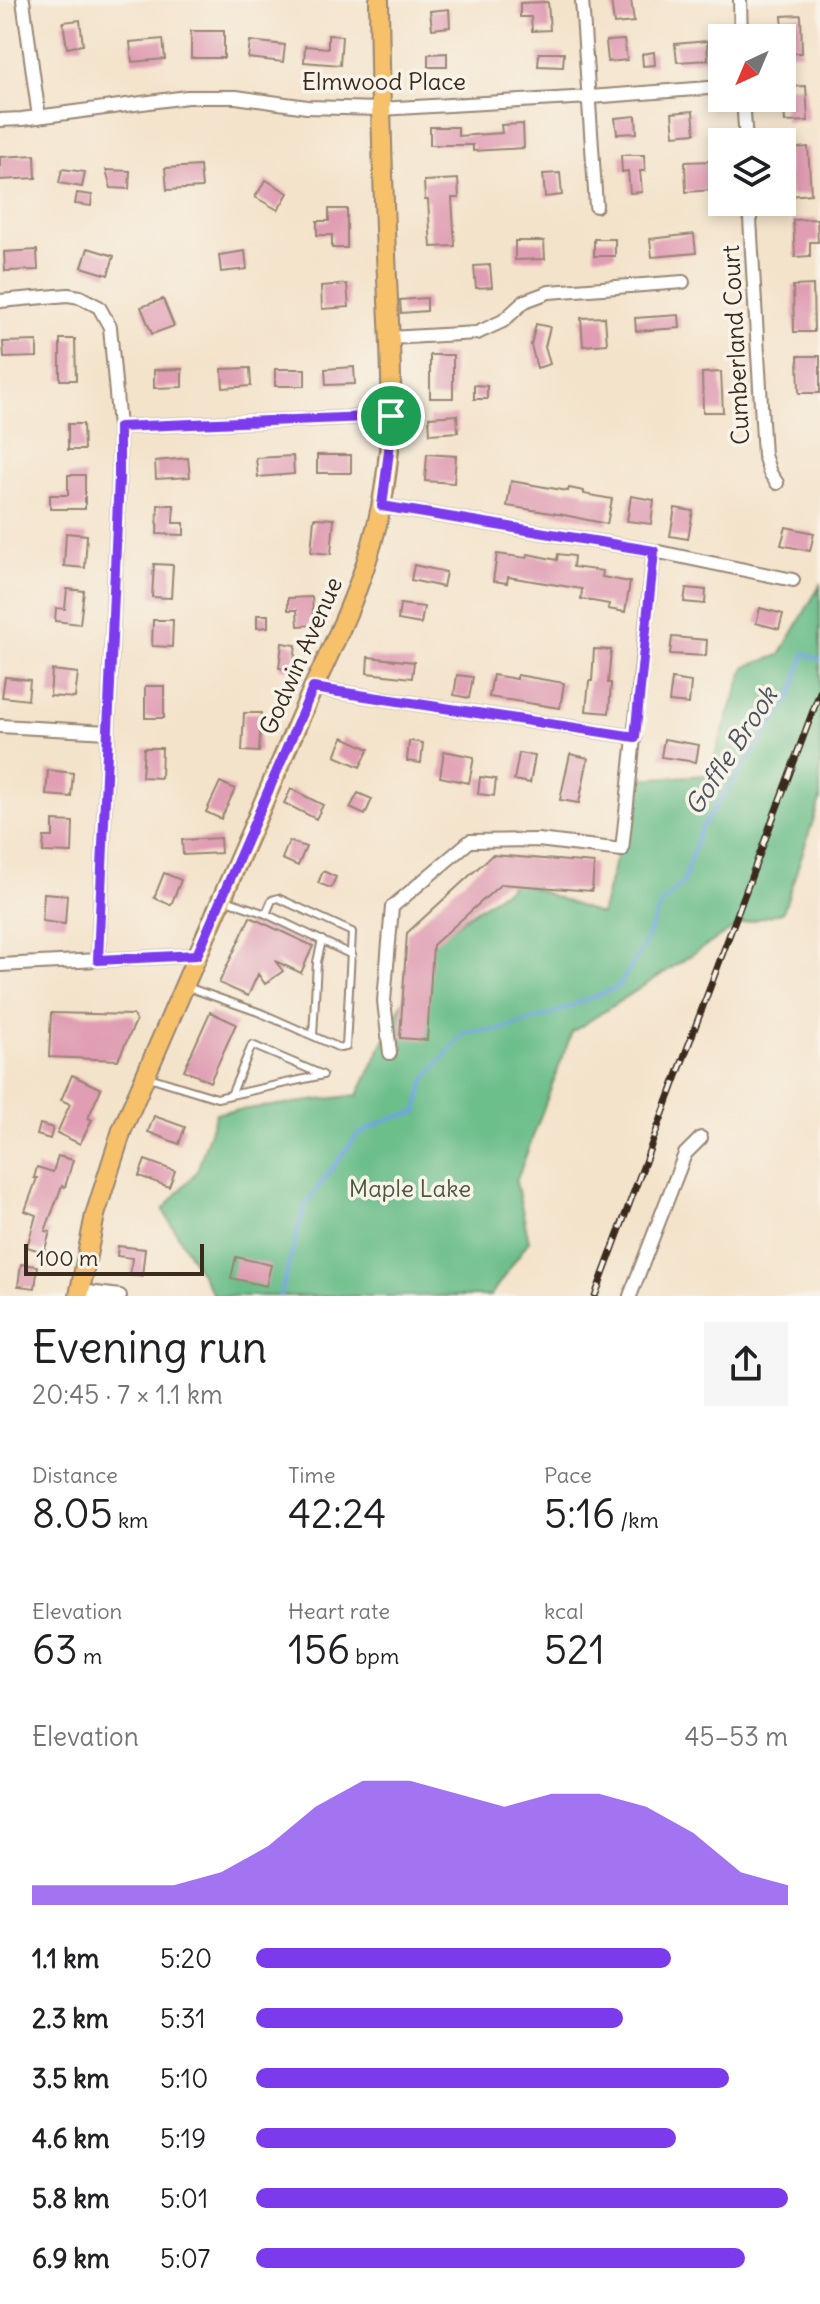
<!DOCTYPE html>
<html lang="en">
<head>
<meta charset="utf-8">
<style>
  body { margin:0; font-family:Delius,sans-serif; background:#f6f6f6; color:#202124; height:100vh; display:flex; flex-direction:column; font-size:30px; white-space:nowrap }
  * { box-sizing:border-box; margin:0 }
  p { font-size:26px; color:#757577 }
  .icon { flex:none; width:44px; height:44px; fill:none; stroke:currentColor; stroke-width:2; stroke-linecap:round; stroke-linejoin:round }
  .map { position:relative; height:1296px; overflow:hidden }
  .side { display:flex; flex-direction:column; background:#fff; flex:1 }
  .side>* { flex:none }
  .needle { width:52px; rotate:224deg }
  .fabs { position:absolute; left:708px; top:24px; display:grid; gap:16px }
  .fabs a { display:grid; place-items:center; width:88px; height:88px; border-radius:0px; background:#fff; box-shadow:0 4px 12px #0003; font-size:40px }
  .scale { position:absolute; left:24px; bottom:20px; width:180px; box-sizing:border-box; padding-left:8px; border:4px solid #3b2a1e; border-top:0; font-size:22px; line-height:28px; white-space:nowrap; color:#3b2a1e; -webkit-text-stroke:6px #f7f3e8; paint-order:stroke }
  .pin { position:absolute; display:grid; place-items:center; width:68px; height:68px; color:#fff; margin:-34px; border:4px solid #fff; border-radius:50%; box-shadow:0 2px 8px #0007 }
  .round { display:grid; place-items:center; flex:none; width:84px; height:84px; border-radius:0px; background:#f6f6f6 }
  .overview { display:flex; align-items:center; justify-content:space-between; height:136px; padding:0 32px }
  h1 { font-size:44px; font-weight:600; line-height:60px }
  .figures { display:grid; grid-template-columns:repeat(3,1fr); gap:12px; height:136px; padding:8px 32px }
  .figures div { display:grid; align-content:center }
  .figures b { font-size:40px; font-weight:600 }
  .figures small { font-size:22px; font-weight:400 }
  .figures p { font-size:22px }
  .chart { height:224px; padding:16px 32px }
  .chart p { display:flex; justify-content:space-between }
  .chart svg { width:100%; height:144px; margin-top:8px; fill:#7c3aed; opacity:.7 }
  ul { padding:0 32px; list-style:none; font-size:26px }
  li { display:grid; grid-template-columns:128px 96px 1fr; align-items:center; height:60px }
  li i { height:20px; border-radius:10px; background:#7c3aed }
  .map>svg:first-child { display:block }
</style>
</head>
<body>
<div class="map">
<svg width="820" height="1296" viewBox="0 0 820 1296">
  <rect width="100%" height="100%" fill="#f7f3e8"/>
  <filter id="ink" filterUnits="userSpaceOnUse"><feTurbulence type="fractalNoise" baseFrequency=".0125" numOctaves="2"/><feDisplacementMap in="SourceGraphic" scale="16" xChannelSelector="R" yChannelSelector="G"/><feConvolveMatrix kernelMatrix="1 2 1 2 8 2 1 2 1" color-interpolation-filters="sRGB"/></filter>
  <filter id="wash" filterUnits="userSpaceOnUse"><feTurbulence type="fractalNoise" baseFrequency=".006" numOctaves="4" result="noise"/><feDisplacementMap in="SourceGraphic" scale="32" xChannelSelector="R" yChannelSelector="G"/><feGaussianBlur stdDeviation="1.8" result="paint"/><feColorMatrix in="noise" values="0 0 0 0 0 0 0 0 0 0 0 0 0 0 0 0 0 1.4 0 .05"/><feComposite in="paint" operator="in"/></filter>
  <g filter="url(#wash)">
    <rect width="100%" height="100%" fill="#f4e3cb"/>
    <!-- forest -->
    <path fill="#6cbe8a" stroke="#547454" stroke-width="2" d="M820,585V800L783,912L740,924L572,1032L516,1182L529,1241L490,1296H214L163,1210L197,1171L216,1113L358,1095L432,941L517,882L601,915L636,779L708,775L745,667L780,655Z"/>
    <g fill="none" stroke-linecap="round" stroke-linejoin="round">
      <!-- stream -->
      <path stroke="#70a4dd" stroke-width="4" d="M280,1296L305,1205L357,1135L388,1119L417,1112L424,1081L465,1032L500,1030L549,1015L618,987L640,953L661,904L683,883L700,830L792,695L805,653L820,660"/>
    </g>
    <g id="blocks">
      <!-- building -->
      <path fill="#e09db3" d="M611,0H631L634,22L614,24Z
        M548,2L550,30L532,31L531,17H520V3Z
        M449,9L450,27L432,29L430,11Z
        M801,15L802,53H784L782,16Z
        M80,20L83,45L67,48L63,22Z
        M191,31H224V58H191Z
        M328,35L342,36L340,65L304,62L305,46L328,48Z
        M163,39L165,59L132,62L130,42Z
        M624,40L627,60L608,62L606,41Z
        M250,41L285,45L283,62L248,58Z
        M707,41L708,60L677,62L675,44Z
        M654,52L655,65L643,66L642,54Z
        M447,53V67H428V54Z
        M539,53H564L563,67L538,66Z
        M806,86L808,121L785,122L783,87Z
        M693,111L695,133L674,135L672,113Z
        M636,116L637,133L617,134L615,118Z
        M523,124L524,148L473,151V145H430V127H458V136L502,133L501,125Z
        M808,147L811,194L790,196L787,149Z
        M35,155L36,178L0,180V157Z
        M621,155H644L645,171H640L642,192L630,193L628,171L622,172Z
        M711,161L712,190L686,192L685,162Z
        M200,166L202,188L167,190L165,168Z
        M62,169L85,172L82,187L59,183Z
        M106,170L130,171L129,189L111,188Z
        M560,173L562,195L545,197L543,174Z
        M458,179L459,198H452L455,246L431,247L428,200H425L424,181Z
        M266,180L288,193L278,210L255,197Z
        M77,193L92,195L91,206L75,204Z
        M329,209H347V248H332V235H317V221H329Z
        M817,219L818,242H810V256L795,257L793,220Z
        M694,234L696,253L652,257L650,239Z
        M594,239H615V256H594Z
        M515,241H544L545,259L515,260Z
        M88,248L114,256L108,275L82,267Z
        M37,250L38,270L5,271L4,252Z
        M245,251L247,269L221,272L219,255Z
        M490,265L492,287L476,288L474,266Z
        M347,284L349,307L322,309L321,286Z
        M813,285L814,332H794L793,286Z
        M427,298V311L401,313L400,300Z
        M163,299L174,326L152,334L141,307Z
        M679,315L680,328L636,331L635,318Z
        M605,317L607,344L583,346L581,318Z
        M536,324L550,327L545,347L550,364L537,368L531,345Z
        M60,339H75L76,380H60Z
        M37,341V357L4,358L3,342Z
        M430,355H453V398H430Z
        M798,356H820V393H799Z
        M354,367L355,384L326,385L325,369Z
        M250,368L251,386L223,388L222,369Z
        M182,369V387L154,388V370Z
        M275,369H305V386H275Z
        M721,372L723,412H703L702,373Z
        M474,385L487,386V399H474Z
        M457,415L458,432L430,434L429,417Z
        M68,424H83L84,450H68Z
        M427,454L456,456L454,483L425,481Z
        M317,455H351V473H317Z
        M293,456L294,474L258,477L256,458Z
        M188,458L190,477L156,479L155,461Z
        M68,475H85V509H50V495H68Z
        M511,481L568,491L569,488L584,491V494L612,499L607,524L564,515L507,506Z
        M631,496L654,500L651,524L627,521Z
        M158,505H174L173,523H184V535L157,534Z
        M675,508L693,511L688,539L670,536Z
        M314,518L334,519L331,554L311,552Z
        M786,527L814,533L810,551L781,545Z
        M66,533L87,535L85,568L64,566Z
        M497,554L527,558L528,554L557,560L558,554L574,556L573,567L603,571L602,577L630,582L625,612L608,609L609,604L581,599L582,589L508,577L507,583L493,581Z
        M154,564L173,565L171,598L152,597Z
        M414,565L446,572L443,587L411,580Z
        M686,588L706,590L705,604L684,602Z
        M67,589L84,591L80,624L55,621L56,608L65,609Z
        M312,597L314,625L298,626L297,610H288V598Z
        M400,604L424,607L421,624L398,620Z
        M760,608L783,614L779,629L756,623Z
        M257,615H268V627L257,628Z
        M153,620H173L172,647L152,646Z
        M672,637L707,640L706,656L670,654Z
        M282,643L296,645L293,670L279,668Z
        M594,649L611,650L608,683H611L609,713L586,711L589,681H592Z
        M368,657L414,662L412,678L367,673Z
        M52,670L78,673L75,698L50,696Z
        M457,675L473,677L469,698L454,695Z
        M493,675L517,679V675L564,683L560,708L489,697Z
        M5,677L30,680L28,700L2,697Z
        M672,679L691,682L689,704L669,702Z
        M145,686H164V718H145Z
        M244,713H261L259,752L242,751Z
        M343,737L369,749L360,767L335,756Z
        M664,739L699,745L696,762L661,757Z
        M409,741L423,743L421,763L407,761Z
        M144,748H162L161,778L142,777Z
        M444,751L474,757L469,783L440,777Z
        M519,753L535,756L530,783L514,780Z
        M570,754L588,758L579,803L560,800Z
        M48,770L73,773L71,797L46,795Z
        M480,777L496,779L494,796L478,794Z
        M220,782L235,789L221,819L206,812Z
        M291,789L323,805L316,819L284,803Z
        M358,793L372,799L365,815L350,808Z
        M53,821L73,822L72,853L43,852L44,837H53Z
        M220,838L221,853L183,855L182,840Z
        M289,841L306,847L298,866L282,859Z
        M492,855L594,863L592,891L501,884L433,945L427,1040L400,1038L407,933Z
        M323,871L336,877L331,888L318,883Z
        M164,873L181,880L171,905L154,898Z
        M44,893L67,895L65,924L42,921Z
        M250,917L313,946L301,973L275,961L283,971L265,984L258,974L248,996L219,983Z
        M210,1012L236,1024L210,1082L184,1070Z
        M51,1013L133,1015L136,1021L118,1060L49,1057Z
        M72,1075L101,1089L88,1118L92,1120L80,1144L57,1133L70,1104L61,1100Z
        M154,1116L185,1127L179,1144L148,1132Z
        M40,1124L53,1128L50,1139L37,1135Z
        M58,1156L73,1160L65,1187L62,1186L45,1231L50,1232L44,1252L27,1247L36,1215L25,1211L37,1178H34L37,1167L53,1172Z
        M145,1160L175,1171L169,1187L139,1176Z
        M118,1246L145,1249L142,1276L130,1275L132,1258L117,1256Z
        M236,1257L271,1265L266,1286L231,1278Z
        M21,1264L38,1266L35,1288L18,1286Z"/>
    </g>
  </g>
  <g filter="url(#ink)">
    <use href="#blocks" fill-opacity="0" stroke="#988674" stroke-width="2"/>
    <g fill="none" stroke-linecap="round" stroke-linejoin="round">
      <defs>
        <path id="service" d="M223,899L266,914L352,955
          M187,987L261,1013L340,1048L346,1047L352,932L278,898L272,900L266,914
          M313,1036L317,962L322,940
          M149,1077L217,1098L323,1075L252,1045L231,1095"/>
        <path id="minor" d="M23,0L39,117
          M582,0L596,206
          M740,0L741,38
          M743,98L746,142
          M0,120L22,119L187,97H236L307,107L380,109L590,97L722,87
          M749,202L764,455L770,473L777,483
          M0,301L68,295L80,297L99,307L110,327L119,427V477L98,960
          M389,338L477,333L503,321L525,301L549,292L683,282
          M119,427L391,416
          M382,506L654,551L793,580
          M313,688L635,737
          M0,726L108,732
          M0,965L197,955
          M390,1053L384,1001L392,907L470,841L538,840L622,850L654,551
          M80,1291L120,1296
          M630,1296L685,1154L701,1138"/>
        <path id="primary" d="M79,1296L95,1215L122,1130L313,688C344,624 373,560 384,490C396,420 390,348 387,278C383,185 380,93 379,0"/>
      </defs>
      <!-- service casing -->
      <use href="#service" stroke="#988674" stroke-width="10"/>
      <!-- minor casing -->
      <use href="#minor" stroke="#988674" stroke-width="16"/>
      <!-- primary casing -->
      <use href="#primary" stroke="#988674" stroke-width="22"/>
      <!-- service -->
      <use href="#service" stroke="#fff" stroke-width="6"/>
      <!-- minor -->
      <use href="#minor" stroke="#fff" stroke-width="12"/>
      <!-- primary -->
      <use href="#primary" stroke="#f6c16b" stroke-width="18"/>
      <defs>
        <path id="rail" d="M595,1296L820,692"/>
      </defs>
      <!-- rail casing -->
      <use href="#rail" stroke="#3b2a1e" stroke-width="7"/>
      <!-- rail -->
      <use href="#rail" stroke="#f7f3e8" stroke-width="4" stroke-dasharray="12" stroke-linecap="butt"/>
    </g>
  </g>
  <g fill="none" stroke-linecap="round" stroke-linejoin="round" filter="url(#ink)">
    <defs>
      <path id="route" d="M391,416L389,451L382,506L654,551L635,737L313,688L197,955L98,960L119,477V427Z"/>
    </defs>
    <!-- route casing -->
    <use href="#route" stroke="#fff" stroke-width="16"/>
    <!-- route -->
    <use href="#route" stroke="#7c3aed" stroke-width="10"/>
  </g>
  <g text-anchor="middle" stroke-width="7" stroke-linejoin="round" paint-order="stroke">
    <!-- street labels -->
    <g font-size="24" fill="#3b2a1e" stroke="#f7f3e8">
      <text x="384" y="90">Elmwood Place</text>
      <text transform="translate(736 345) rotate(-93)" y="8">Cumberland Court</text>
      <text transform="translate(301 656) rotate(-66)" y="8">Godwin Avenue</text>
    </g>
    <!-- park labels -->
    <g font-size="24" fill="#4e5740" stroke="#f7f3e8">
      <text x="410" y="1197">Maple Lake</text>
    </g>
    <!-- water labels -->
    <g font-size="26" font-style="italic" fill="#4e5561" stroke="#f7f3e8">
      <text transform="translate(731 751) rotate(-57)" y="9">Goffle Brook</text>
    </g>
  </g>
</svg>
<div class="fabs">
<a><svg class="needle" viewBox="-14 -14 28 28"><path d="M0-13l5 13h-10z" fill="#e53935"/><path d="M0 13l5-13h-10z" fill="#757577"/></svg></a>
<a><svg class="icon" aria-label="layers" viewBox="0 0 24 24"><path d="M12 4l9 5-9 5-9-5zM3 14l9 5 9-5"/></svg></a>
</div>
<div class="scale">100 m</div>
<div class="pin" style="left:391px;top:416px;background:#1e9e55"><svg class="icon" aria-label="arrive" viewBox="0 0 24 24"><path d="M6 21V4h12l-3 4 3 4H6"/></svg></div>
</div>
<section class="side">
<div class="overview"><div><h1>Evening run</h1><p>20:45 · 7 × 1.1 km</p></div><a class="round"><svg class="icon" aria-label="share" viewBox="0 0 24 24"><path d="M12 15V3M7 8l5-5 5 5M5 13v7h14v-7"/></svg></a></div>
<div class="figures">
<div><p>Distance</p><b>8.05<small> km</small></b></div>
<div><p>Time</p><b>42:24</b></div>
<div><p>Pace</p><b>5:16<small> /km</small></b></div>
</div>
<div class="figures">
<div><p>Elevation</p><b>63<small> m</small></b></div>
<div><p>Heart rate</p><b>156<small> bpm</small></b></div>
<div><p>kcal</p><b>521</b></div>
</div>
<div class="chart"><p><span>Elevation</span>45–53 m</p>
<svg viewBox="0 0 160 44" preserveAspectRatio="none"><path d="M0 44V38L10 38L20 38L30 38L40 34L50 26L60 14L70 6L80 6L90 10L100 14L110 10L120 10L130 14L140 22L150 34L160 38V44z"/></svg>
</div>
<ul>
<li><b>1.1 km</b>5:20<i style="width:78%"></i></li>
<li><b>2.3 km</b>5:31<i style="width:69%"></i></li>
<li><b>3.5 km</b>5:10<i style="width:89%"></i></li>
<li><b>4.6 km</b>5:19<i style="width:79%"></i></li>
<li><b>5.8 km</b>5:01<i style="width:100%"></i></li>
<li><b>6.9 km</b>5:07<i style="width:92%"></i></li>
</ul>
</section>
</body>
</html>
